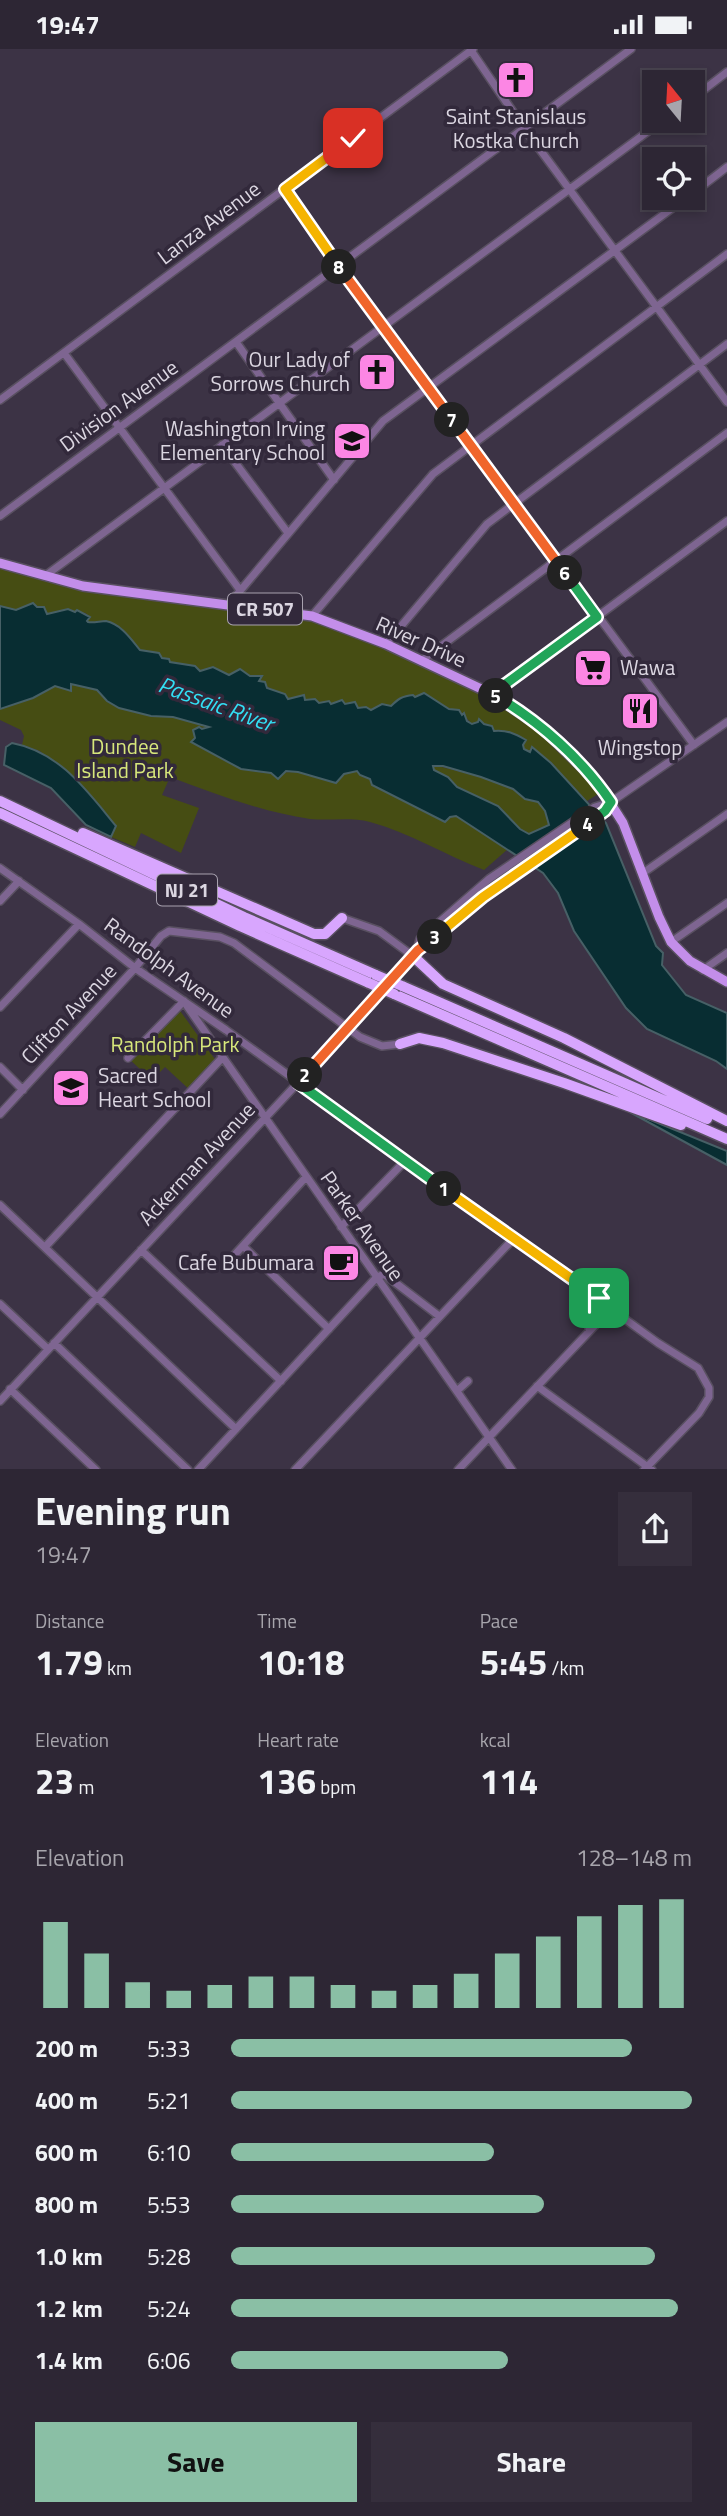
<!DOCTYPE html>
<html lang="en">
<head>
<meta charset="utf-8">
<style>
  body { margin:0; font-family:"Titillium Web",sans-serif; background:#352e3c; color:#f1f3f6; height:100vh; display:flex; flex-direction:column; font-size:26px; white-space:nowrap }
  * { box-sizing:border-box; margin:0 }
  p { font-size:23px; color:#a7a5ac }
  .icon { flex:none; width:38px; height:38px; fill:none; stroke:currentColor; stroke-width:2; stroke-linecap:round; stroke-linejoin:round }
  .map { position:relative; height:1420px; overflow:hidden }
  .sheet { display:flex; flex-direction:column; background:#2d2634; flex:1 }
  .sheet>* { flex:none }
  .needle { width:46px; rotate:342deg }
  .fabs { position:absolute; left:642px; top:21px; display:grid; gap:14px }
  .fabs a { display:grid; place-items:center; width:63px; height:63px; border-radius:0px; background:#2d2634; box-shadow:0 4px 10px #0003,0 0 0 2px #48434f; font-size:35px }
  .pin { position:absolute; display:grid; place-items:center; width:60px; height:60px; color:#fff; margin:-30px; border-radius:14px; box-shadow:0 4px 10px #0006 }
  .km { position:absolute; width:35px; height:35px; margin:-18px; border-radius:50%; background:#222; color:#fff; font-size:19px; line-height:35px; text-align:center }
  .round { display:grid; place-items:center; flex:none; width:74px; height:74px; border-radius:0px; background:#352e3c }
  .summary { display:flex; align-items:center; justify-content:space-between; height:119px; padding:0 35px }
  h1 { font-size:38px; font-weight:700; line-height:52px }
  .stats { display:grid; grid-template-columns:repeat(3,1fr); gap:10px; height:119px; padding:7px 35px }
  .stats div { display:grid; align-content:center }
  .stats b { font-size:35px; font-weight:700 }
  .stats small { font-size:19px; font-weight:400 }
  .stats p { font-size:19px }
  .chart { height:196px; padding:14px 35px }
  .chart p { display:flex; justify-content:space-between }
  .chart svg { width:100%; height:126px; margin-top:7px; stroke:#8abfa5; stroke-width:6 }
  .cta { display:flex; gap:14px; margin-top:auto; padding:14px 35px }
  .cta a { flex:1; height:80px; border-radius:0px; background:#8abfa5; color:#111; font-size:28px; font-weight:700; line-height:80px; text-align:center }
  .cta a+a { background:#352e3c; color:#f1f3f6 }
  ul { padding:0 35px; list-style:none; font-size:23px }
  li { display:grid; grid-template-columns:112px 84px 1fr; align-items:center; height:52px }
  li i { height:18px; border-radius:9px; background:#8abfa5 }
  .status { display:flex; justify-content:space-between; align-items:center; height:49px; padding:0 35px; background:#2d2634; direction:ltr }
  .status svg { height:19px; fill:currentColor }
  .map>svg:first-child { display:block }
</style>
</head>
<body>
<div class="status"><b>19:47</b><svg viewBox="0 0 49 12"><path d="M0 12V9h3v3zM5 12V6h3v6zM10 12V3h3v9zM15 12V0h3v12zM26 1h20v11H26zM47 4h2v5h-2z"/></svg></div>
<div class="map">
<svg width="727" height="1421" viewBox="0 0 727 1421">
  <rect width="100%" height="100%" fill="#3c3345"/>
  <!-- green -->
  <path fill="#464d13" d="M0,514L45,527L312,567L386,595L513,658L603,742L587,752L551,714L532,701L530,703L524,700V692C515,689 506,686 497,683C486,679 488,670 472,675L461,663L450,660L424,645L395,653L391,657L382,655L371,661L366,658L358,659L356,654L331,655L328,652L319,654L305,651L303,646L292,651C274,642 257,632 240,620L229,626L213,618L200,622L195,617L169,613L168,610H162L158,604L140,601C131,590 120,575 106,572C100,572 94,574 88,573L86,564L75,563L68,560L47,565L33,554L16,561L0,557Z
    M72,635L97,641L107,652L151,667L173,668L209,678L208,680L199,678L193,692L262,724L298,723L336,734L344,725L357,722L364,729H370L372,736L445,773L450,768L456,767L508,800L484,821C445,806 410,784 370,773C351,768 330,772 310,770C262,763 216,745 170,728L162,746L199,759L181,804L141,784L135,798L111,788L116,777L40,702L22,696L24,687L21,681L0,671V660L3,658L33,649L55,637L70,642Z
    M434,716L481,728L513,740L525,750L538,753L545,762L549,776L529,785L519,780L498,757L457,738L448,728L434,721Z
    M178,959L217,1013L191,1042L165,1018L152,1031L128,1009Z"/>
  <!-- water -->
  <path fill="#082d32" stroke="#476066" stroke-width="2" fill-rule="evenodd" d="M33,554L37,558H44L47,565L68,560L75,563L77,561L90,568L87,572L88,573C94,574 100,572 106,572C121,575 131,590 140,601L159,604L162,609L169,610L170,613L195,617L200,622L213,618L229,626L240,620L250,627H262L259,632L265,633L267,639L285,645L288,650L304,646L305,651L315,650L319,654L329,652L331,655L342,651L345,655L355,653L358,659L366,658L371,661L382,655L391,657C398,650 402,647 413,646L415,648L424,644L449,660L459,661L462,666L464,664L467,672L472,675L478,673L479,670L484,675L492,677L494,682C507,681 514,684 526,691L523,696L524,700L530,703L532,698L551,714L606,774L656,897L663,904L662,916L686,946L727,964V1020L716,1012L647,980L626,959L574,882L558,844L543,824L456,767L450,768L445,773L372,736L370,730L360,726L357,722L344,725L336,734L298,723L286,722L278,730L271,724L241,720L191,693L195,689L193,681L199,678L202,680L209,678L173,668L151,667L119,659L107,652L97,641L71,635V642L55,637L33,649L0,660V557L16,561ZM433,717H443L481,728L513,740L525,750L538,753L545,762L549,776L529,785L520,780L498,757L457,738L448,728L434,721Z
    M12,694C60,703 87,742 116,777L111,788L86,776L51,739L4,716L6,698Z
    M626,1061L727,1102V1116Z"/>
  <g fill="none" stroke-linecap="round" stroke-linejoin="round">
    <defs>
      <path id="minor" d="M470,0L524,79L727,353
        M693,49L727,23
        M285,140L338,217L694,696
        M693,144L727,118
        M236,293L334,431
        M64,304L240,541
        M0,351L473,0
        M222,396L288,484
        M0,467L631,0
        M45,527L662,72
        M229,555L383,372L686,149
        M312,567L433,425L727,205
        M386,595L487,475L727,295
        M421,612L727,384
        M492,645L727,472
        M0,819L79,875L135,919L226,981L658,1294L698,1319L709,1339V1348L699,1364L644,1421
        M643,824L727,765
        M0,852L19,832
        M342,869L379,882L413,907
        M671,893L727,854
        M417,901L420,890L489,830L595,758L611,753L727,673
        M703,921L727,904
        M187,957L512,1421
        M0,958L79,875
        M128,1009L184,952
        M0,1018L23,1041
        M0,1065L135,919L161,887L169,882L220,888L234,894L360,988L382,997L400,995
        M0,1156L236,1380
        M341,1178L405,1112
        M243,1197L329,1280
        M45,1198L222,1009
        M141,1201L281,1332
        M228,1213L306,1128
        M376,1229L384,1225L439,1267
        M583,1239C591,1253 594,1263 589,1280
        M0,1255L48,1300
        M54,1294L188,1421
        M537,1337L652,1421
        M10,1340L96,1421
        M458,1341L468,1332
        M0,1352L324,1006L417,901L428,895L483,848L601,766L611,753
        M198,1421L376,1229
        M295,1421L514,1189
        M458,1421L601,1270L610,1266L620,1267"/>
      <path id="major" d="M0,514L83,537L312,567L386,595L492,645L542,679L597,733L623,774L659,868L671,893L690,912L727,933"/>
      <path id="highway" d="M0,752L244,868L376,926
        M0,764L240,877L369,934
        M83,784L314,885H325L342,869
        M413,907L443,935L564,989L727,1072
        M402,937L707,1070
        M394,945L727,1090
        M400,995L419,989L443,994L564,1034L681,1076"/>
    </defs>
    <!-- minor casing -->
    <use href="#minor" stroke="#595061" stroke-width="10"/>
    <!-- major casing -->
    <use href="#major" stroke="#595061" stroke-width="12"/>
    <!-- highway casing -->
    <use href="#highway" stroke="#595061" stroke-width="13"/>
    <!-- minor -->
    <use href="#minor" stroke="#7e6591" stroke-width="7"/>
    <!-- major -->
    <use href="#major" stroke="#c38eea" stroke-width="9"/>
    <!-- highway -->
    <use href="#highway" stroke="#d8a6fe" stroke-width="10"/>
    <defs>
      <path id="highway-bridge" d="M376,926L402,937
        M369,934L394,945"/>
    </defs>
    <!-- highway-bridge casing -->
    <use href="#highway-bridge" stroke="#595061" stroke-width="13" stroke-linecap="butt"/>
    <!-- highway-bridge -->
    <use href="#highway-bridge" stroke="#d8a6fe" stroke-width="10"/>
  </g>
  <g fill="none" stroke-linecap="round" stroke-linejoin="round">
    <defs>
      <path id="split-1" d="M444,1140L599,1249"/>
      <path id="split-2" d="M305,1026L298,1034L444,1140"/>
      <path id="split-3" d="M305,1026L418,901L435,888"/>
      <path id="split-4" d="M435,888L483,848L588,775"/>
      <path id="split-5" d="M496,647C540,673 582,710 611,753L605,762L588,775"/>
      <path id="split-6" d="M496,647L492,645L597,568L565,524"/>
      <path id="split-7" d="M452,371L565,524"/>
      <path id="split-8" d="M339,218L452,371"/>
      <path id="split-9" d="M339,218L285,140L353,89"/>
    </defs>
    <!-- split-1 casing -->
    <use href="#split-1" stroke="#fff" stroke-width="14"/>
    <!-- split-2 casing -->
    <use href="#split-2" stroke="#fff" stroke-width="14"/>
    <!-- split-3 casing -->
    <use href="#split-3" stroke="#fff" stroke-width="14"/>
    <!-- split-4 casing -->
    <use href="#split-4" stroke="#fff" stroke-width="14"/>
    <!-- split-5 casing -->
    <use href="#split-5" stroke="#fff" stroke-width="14"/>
    <!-- split-6 casing -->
    <use href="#split-6" stroke="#fff" stroke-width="14"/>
    <!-- split-7 casing -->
    <use href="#split-7" stroke="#fff" stroke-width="14"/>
    <!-- split-8 casing -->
    <use href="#split-8" stroke="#fff" stroke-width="14"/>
    <!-- split-9 casing -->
    <use href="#split-9" stroke="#fff" stroke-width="14"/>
    <!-- split-1 -->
    <use href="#split-1" stroke="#f5b400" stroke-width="9"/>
    <!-- split-2 -->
    <use href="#split-2" stroke="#22a559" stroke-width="9"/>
    <!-- split-3 -->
    <use href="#split-3" stroke="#f0652b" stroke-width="9"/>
    <!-- split-4 -->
    <use href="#split-4" stroke="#f5b400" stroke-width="9"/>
    <!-- split-5 -->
    <use href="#split-5" stroke="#22a559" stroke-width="9"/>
    <!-- split-6 -->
    <use href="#split-6" stroke="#22a559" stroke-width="9"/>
    <!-- split-7 -->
    <use href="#split-7" stroke="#f0652b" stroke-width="9"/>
    <!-- split-8 -->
    <use href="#split-8" stroke="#f0652b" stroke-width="9"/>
    <!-- split-9 -->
    <use href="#split-9" stroke="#f5b400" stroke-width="9"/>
  </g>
  <!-- icons -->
  <defs>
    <symbol id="church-square" viewBox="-11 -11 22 22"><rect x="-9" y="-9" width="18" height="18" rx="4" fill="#fc86e4" stroke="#32293b"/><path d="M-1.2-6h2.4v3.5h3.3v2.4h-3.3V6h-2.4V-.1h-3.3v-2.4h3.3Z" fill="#111"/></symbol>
    <symbol id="school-square" viewBox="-11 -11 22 22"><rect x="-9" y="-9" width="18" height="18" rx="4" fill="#fc86e4" stroke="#32293b"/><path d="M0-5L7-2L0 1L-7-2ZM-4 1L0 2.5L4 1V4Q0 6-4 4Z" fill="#111"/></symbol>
    <symbol id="supermarket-square" viewBox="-11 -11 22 22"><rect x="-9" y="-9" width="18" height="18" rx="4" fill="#fc86e4" stroke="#32293b"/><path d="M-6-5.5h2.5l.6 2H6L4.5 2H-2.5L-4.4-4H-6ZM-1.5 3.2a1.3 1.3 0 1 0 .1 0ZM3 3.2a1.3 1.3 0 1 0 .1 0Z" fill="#111"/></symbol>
    <symbol id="restaurant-square" viewBox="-11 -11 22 22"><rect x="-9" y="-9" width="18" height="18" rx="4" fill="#fc86e4" stroke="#32293b"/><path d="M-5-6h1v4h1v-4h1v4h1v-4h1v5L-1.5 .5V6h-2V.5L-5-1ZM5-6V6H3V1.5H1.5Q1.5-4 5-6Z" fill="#111"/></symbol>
    <symbol id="cafe-square" viewBox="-11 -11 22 22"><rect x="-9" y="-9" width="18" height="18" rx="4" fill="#fc86e4" stroke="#32293b"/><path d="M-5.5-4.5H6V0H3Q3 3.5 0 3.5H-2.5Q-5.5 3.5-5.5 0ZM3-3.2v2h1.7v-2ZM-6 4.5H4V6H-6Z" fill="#111"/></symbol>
  </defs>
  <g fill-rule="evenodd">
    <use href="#church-square" x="494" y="9" width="44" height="44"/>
    <use href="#church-square" x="355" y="301" width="44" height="44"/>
    <use href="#school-square" x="330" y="370" width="44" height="44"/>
    <use href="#supermarket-square" x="571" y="597" width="44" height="44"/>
    <use href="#restaurant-square" x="618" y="640" width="44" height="44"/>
    <use href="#school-square" x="49" y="1017" width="44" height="44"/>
    <use href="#cafe-square" x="319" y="1192" width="44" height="44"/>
  </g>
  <g text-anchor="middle" stroke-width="7" stroke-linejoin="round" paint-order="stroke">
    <!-- shield labels -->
    <g fill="#32293b" stroke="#a8a2af" stroke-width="2">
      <rect x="228" y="544.5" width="74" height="31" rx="5"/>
      <rect x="157" y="825.5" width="60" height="31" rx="5"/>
    </g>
    <g font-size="19" font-weight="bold" fill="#dbd6e1">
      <text x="265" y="567">CR 507</text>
      <text x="187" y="848">NJ 21</text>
    </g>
    <!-- poi labels -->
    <g font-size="21" fill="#dbd6e1" stroke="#32293b" text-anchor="end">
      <text x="516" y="75" text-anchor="middle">Saint Stanislaus<tspan x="516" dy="24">Kostka Church</tspan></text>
      <text x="350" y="318">Our Lady of<tspan x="350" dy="24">Sorrows Church</tspan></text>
      <text x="325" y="387">Washington Irving<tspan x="325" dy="24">Elementary School</tspan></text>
      <text x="620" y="626" text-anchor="start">Wawa</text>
      <text x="640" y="706" text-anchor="middle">Wingstop</text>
      <text x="98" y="1034" text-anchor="start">Sacred<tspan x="98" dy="24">Heart School</tspan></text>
      <text x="314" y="1221">Cafe Bubumara</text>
    </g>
    <!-- street labels -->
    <g font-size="21" fill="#dbd6e1" stroke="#32293b">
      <text transform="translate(209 174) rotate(-37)" y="7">Lanza Avenue</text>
      <text transform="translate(119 357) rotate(-36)" y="7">Division Avenue</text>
      <text transform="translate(421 593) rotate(24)" y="7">River Drive</text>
      <text transform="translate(169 919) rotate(36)" y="7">Randolph Avenue</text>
      <text transform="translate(69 965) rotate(-47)" y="7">Clifton Avenue</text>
      <text transform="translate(197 1115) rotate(-47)" y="7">Ackerman Avenue</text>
      <text transform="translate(362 1177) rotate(55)" y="7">Parker Avenue</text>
    </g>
    <!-- park labels -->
    <g font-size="21" fill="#d7e77b" stroke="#32293b">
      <text x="125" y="705">Dundee<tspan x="125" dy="24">Island Park</tspan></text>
      <text x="175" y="1003">Randolph Park</text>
    </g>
    <!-- water labels -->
    <g font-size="23" font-style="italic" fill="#32dff4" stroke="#32293b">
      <text transform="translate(216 655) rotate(20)" y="8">Passaic River</text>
    </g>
  </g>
</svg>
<div class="fabs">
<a><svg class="needle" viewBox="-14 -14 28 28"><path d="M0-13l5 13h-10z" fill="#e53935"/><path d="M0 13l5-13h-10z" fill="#a7a5ac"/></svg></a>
<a><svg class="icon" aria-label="locate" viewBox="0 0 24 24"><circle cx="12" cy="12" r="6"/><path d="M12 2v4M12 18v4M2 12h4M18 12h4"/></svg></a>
</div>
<div class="pin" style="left:599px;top:1249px;background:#1e9e55"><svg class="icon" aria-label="arrive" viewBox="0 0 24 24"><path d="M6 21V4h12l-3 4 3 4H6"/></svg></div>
<div class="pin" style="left:353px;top:89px;background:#d93025"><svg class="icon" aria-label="check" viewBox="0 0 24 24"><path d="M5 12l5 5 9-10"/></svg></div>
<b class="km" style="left:444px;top:1140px">1</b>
<b class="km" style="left:305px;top:1026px">2</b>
<b class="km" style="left:435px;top:888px">3</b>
<b class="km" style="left:588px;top:775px">4</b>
<b class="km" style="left:496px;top:647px">5</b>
<b class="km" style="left:565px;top:524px">6</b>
<b class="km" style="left:452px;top:371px">7</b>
<b class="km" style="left:339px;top:218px">8</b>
</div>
<section class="sheet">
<div class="summary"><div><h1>Evening run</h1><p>19:47</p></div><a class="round"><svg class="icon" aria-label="share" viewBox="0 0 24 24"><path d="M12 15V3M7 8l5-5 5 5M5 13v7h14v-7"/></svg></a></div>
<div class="stats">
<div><p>Distance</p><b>1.79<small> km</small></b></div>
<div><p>Time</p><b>10:18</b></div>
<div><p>Pace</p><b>5:45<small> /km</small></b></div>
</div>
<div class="stats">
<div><p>Elevation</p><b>23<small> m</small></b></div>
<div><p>Heart rate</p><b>136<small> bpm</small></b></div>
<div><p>kcal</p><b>114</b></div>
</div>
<div class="chart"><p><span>Elevation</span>128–148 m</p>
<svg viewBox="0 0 160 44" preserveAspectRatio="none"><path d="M5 44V14M15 44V25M25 44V35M35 44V38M45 44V36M55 44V33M65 44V33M75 44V36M85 44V38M95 44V36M105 44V32M115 44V25M125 44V19M135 44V12M145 44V8M155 44V6"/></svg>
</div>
<ul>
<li><b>200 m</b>5:33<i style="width:87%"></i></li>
<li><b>400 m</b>5:21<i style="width:100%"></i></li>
<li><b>600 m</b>6:10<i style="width:57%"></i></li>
<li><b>800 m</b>5:53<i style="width:68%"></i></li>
<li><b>1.0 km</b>5:28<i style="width:92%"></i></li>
<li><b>1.2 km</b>5:24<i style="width:97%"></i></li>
<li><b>1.4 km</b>6:06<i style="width:60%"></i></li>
</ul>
<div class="cta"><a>Save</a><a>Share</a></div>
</section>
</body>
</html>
